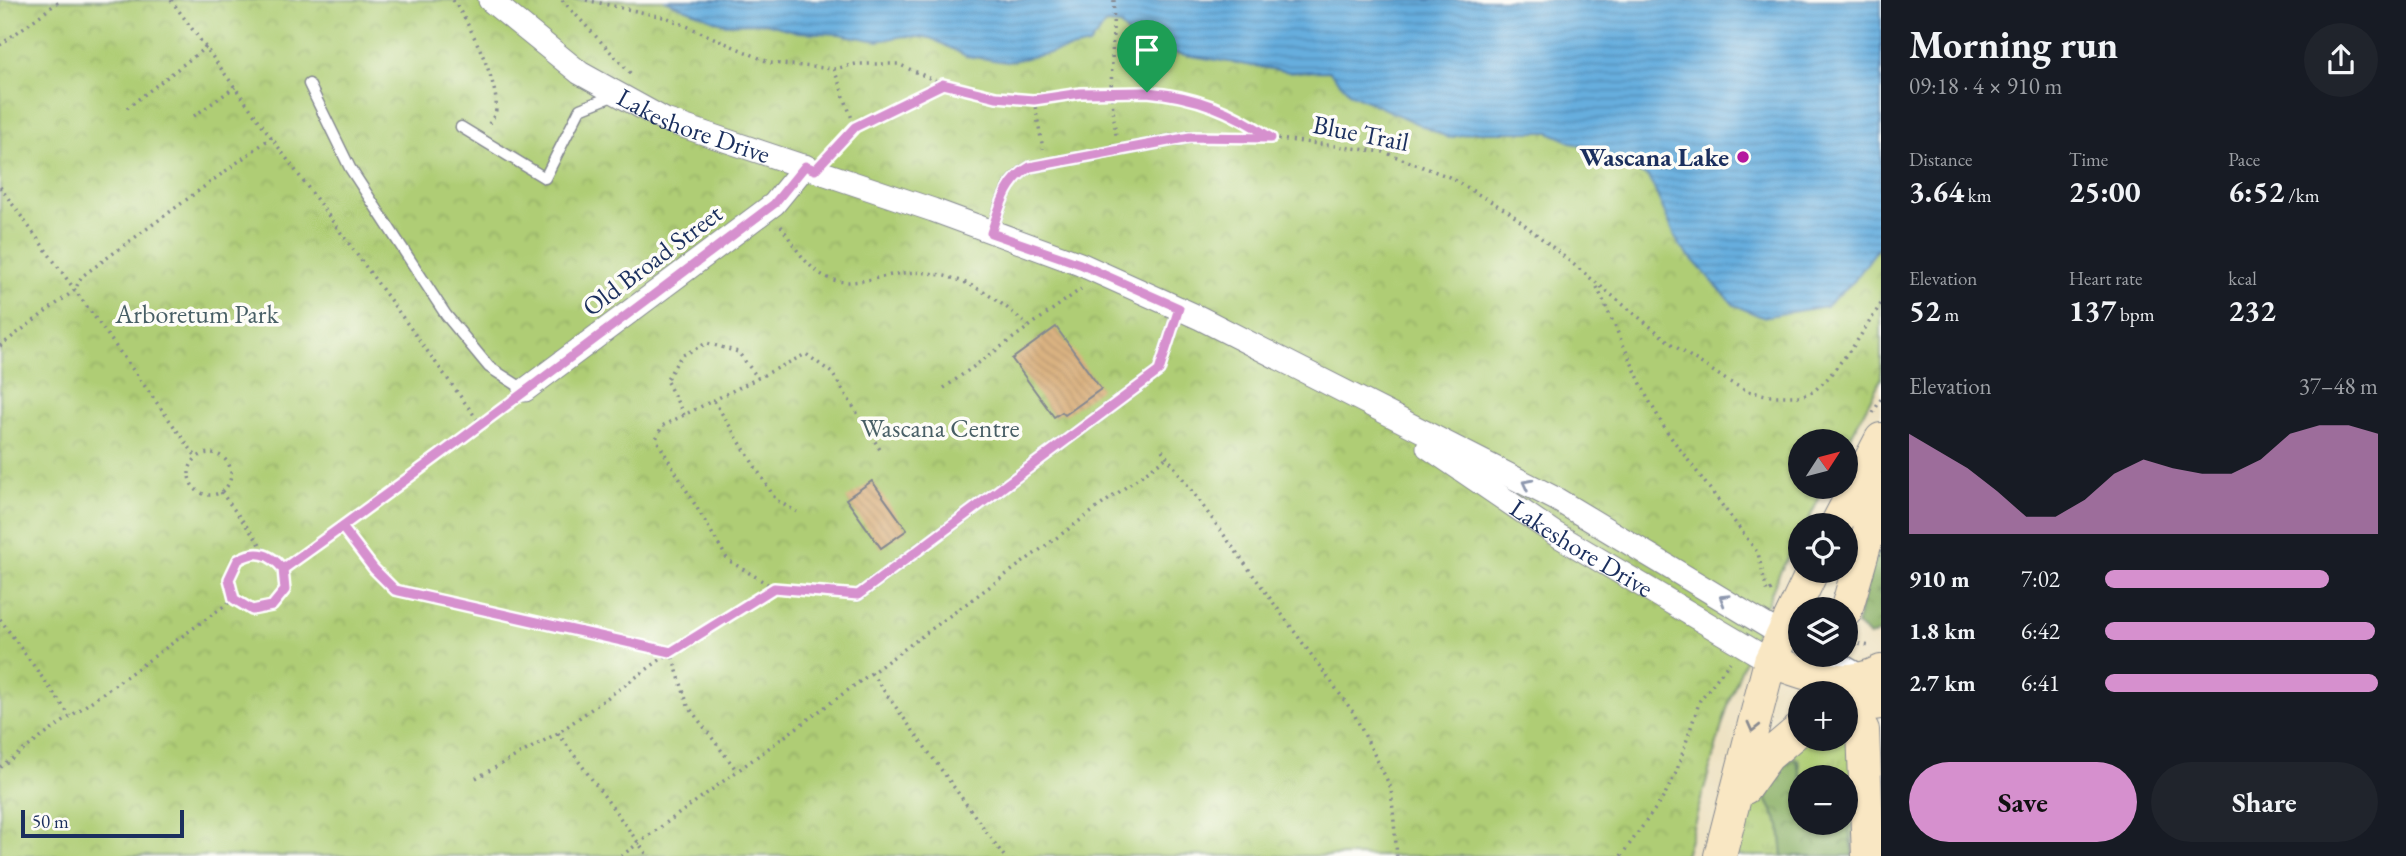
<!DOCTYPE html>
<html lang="en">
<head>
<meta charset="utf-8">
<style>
  body { margin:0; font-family:"EB Garamond",serif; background:#20242c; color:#f1f3f6; height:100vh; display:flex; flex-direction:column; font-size:26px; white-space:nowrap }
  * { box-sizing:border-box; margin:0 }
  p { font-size:23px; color:#9ea1a6 }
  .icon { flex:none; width:38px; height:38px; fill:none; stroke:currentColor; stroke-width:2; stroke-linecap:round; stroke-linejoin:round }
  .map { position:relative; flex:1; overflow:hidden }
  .details { display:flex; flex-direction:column; background:#171b24; width:525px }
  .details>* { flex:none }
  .needle { width:46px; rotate:54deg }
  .fabs { position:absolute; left:1788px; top:429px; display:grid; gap:14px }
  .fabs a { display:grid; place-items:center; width:70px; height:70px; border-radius:50%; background:#171b24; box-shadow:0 2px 5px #0004; font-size:35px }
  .scale { position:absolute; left:21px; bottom:18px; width:163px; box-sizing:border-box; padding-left:7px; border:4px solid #1b2f5e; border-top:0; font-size:19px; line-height:24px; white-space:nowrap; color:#1b2f5e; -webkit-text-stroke:5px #fdfcf7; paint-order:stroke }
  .pin { position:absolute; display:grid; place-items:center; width:60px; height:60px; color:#fff; margin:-72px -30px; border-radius:50% 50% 50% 0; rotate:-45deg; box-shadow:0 0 7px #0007 }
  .pin .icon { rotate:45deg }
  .round { display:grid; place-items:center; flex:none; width:74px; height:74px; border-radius:37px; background:#20242c }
  .headline { display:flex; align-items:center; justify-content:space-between; height:119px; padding:0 28px }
  h1 { font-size:38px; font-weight:700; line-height:52px }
  .stats { display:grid; grid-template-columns:repeat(3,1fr); gap:10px; height:119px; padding:7px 28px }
  .stats div { display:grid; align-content:center }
  .stats b { font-size:30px; font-weight:700 }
  .stats small { font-size:19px; font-weight:400 }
  .stats p { font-size:19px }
  .chart { height:196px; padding:14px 28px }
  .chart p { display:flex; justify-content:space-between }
  .chart svg { width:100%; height:126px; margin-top:7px; fill:#d690ce; opacity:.7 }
  .cta { display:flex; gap:14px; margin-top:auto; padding:14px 28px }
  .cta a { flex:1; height:80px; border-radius:42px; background:#d690ce; color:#111; font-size:28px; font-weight:700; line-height:80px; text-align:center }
  .cta a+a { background:#20242c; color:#f1f3f6 }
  ul { padding:0 28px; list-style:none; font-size:23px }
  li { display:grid; grid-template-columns:112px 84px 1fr; align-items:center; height:52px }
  li i { height:18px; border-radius:9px; background:#d690ce }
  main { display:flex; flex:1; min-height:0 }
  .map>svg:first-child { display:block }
</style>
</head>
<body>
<main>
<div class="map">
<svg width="1881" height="856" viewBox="0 0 1881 856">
  <defs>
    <pattern id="grass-tufts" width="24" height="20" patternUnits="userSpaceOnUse" patternTransform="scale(1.75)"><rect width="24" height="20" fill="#afcd75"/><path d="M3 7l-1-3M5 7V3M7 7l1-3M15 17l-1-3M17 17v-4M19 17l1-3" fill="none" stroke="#96b068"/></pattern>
    <pattern id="forest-crowns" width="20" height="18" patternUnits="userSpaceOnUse" patternTransform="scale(1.75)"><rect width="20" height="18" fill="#8bb066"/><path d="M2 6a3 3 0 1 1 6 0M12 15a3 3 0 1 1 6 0" fill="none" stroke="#719057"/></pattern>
    <pattern id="park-crowns" width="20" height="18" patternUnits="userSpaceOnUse" patternTransform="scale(1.75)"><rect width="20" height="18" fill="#afcd75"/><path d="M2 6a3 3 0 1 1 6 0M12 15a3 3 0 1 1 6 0" fill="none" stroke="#96b068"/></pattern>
    <pattern id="water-rules" width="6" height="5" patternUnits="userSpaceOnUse" patternTransform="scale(1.75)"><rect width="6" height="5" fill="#66aede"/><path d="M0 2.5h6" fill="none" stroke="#538eb7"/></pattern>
    <pattern id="building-back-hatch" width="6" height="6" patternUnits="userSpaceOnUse" patternTransform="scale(1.75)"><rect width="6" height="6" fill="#dab281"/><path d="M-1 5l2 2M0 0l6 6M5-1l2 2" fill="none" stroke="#ba9972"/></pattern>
  </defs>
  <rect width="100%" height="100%" fill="#fdfcf7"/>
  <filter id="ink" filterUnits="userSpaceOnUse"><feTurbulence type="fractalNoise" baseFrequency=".0143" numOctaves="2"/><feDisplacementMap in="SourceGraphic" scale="14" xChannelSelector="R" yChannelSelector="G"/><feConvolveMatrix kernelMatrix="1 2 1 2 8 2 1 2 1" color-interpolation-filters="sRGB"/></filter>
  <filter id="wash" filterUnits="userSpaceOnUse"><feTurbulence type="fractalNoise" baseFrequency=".00686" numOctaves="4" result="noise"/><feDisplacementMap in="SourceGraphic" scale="28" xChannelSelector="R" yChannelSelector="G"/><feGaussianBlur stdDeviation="1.57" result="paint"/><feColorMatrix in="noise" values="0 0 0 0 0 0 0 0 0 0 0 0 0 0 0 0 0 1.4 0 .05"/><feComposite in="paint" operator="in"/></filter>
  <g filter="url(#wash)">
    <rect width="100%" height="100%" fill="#eee2c3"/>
    <!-- grass -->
    <path fill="url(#grass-tufts)" stroke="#657e6a" stroke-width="2" d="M1846,728L1854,739L1853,856L1846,815V777H1801L1798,759L1766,799L1780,826L1783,856H1734L1755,792L1801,738H1846Z"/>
    <!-- forest -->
    <path fill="url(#forest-crowns)" stroke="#537062" stroke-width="2" d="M1881,534V632L1870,636L1856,625Z
      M1795,757L1801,777V822H1846L1847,815L1853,856H1783L1780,826L1766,799L1776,770Z"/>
    <!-- park -->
    <path fill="url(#park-crowns)" stroke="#657e6a" stroke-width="2" d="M0,0H1881V379L1846,446V441H1801V486L1825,487L1806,525H1801V534L1779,574L1730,698L1685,856H0Z"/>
    <!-- water -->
    <path fill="url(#water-rules)" stroke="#406e9e" stroke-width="2" d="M664,0H1881V244L1854,281L1826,306L1762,317L1734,305L1679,245L1649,177L1549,132H1474L1449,138L1351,94L1329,71L1290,72L1137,47L1120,25L1105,24L1089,45L1007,62L966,56L931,38L904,36L878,41L839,34L798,32L765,23L724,24Z"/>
    <g id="blocks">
      <!-- building -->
      <path fill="url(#building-back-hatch)" d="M1056,327L1101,389L1065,415L1062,412L1054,417L1012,359Z
        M872,481L907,530L881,548L846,499Z"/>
    </g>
  </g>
  <g filter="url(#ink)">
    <use href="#blocks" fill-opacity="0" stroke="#848890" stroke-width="2"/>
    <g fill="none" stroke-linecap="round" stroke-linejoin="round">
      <defs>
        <path id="service" d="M309,84L350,168L446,315L489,367L525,390
          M461,127L545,178L580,109L615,95
          M991,233C1000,207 1005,180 1030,167L1190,137
          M858,595L1159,371L1179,308"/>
        <g id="minor">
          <path id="s1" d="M490,0L580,73L665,120L933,210L1080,264L1200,318L1556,499L1782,635"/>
          <path d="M525,390L774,204L805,166"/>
          <path id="s2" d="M1428,447L1554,533L1770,661"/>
        </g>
        <path id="tertiary" d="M1815,654L1863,681"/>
        <path id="secondary" d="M1836,525L1881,439
          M1846,611L1881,489
          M1770,661C1806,674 1844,691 1881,671
          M1846,701L1863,730L1868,856
          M1846,708L1881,703
          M1745,788L1768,756L1801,728
          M1720,856L1770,661L1813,570"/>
      </defs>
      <!-- service casing -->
      <use href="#service" stroke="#848890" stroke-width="13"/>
      <!-- minor casing -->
      <use href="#minor" stroke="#848890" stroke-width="25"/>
      <!-- tertiary casing -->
      <use href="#tertiary" stroke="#848890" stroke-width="31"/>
      <!-- secondary casing -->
      <use href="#secondary" stroke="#848890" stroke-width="34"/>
      <!-- path -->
      <path stroke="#848890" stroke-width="3.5" stroke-dasharray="2 5" stroke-linecap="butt" d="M171,0L482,426
        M453,0C469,23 499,82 496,109C496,114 491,120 489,124
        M562,0L632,75
        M586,0L668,18L771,63L834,69L856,64H898L943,84L996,97L1034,100L1111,92L1176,94L1218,107L1271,138L1384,152L1449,177L1509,212L1673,345L1728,381L1747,391L1771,396H1800L1813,392L1827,379L1855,344L1881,304
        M1114,0L1111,92L1116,135
        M0,45L61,0
        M834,69L855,127
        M1034,100L1043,149
        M127,108L206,47
        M194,116L235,87
        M1206,136L1268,138
        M829,151L855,127L943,84
        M0,187L197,458
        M781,226C794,245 806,268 828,278C851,288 879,276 903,273C953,268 994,294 1028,326
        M1597,287L1647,397L1667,432L1758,553L1767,593L1775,588
        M0,346L75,290L81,277L272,137
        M944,388L1081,289
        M714,401L776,500L797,512
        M1873,413L1881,399
        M684,415L666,380L681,356L707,343L738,352L758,378
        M1162,450L1353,712L1391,788L1397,856
        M189 474a21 21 0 1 1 42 0a21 21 0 1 1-42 0Z
        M221,492L268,555
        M342,527L374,569L395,590L671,652L774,588L845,594
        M229 582a28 28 0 1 1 56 0a28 28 0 1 1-56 0Z
        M283,569L510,403
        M774,588L728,560L656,439L662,426L806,354L832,373L881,451
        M0,619L70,716
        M1852,643L1871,646
        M871,673L1004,856
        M558,733L648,856
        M0,767L234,599
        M476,778L558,733L671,652L688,706L737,771
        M621,856L1167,457
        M1621,856L1663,798L1676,773L1700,700L1730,662"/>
      <!-- service -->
      <use href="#service" stroke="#fff" stroke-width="10"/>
      <!-- minor -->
      <use href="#minor" stroke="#fff" stroke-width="23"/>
      <!-- tertiary -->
      <use href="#tertiary" stroke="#fff" stroke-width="28"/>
      <!-- secondary -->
      <use href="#secondary" stroke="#f9e7c3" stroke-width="32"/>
    </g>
    <!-- one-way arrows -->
    <defs><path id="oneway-chevron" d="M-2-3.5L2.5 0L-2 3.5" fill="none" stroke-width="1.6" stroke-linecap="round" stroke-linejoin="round" transform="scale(1.75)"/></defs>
    <g stroke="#8d97ae">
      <use href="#oneway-chevron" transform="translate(1527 484) rotate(-153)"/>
      <use href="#oneway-chevron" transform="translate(1724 599) rotate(-149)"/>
    </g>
    <use stroke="#8a8b90" href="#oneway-chevron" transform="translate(1753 727) rotate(104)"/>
  </g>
  <g fill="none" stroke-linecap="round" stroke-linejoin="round" filter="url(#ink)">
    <defs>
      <path id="route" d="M1147,92L1081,93L1034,100L996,97L943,84L855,127L815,170L805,166L774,204C611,327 449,450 283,569C270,553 256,549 238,560L229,579L234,599L252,610L272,606L285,590L283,569L342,527L374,569L395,590L671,652L774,588L858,595L1159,371L1179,308L1080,264L991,233C1000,207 1005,181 1030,167L1190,137L1271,138C1232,111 1195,96 1147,92"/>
    </defs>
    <!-- route casing -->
    <use href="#route" stroke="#fff" stroke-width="14"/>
    <!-- route -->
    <use href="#route" stroke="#d690ce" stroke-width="9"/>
  </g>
  <!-- markers -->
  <circle fill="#b5179e" stroke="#fdfcf7" stroke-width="2.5" cx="1743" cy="157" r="7"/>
  <g text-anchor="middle" stroke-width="7" stroke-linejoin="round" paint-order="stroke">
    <!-- street labels -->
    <g font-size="26" fill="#1b2f5e" stroke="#fdfcf7">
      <text dy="9" stroke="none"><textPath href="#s1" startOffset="242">Lakeshore Drive</textPath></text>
      <text transform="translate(1361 133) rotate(11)" y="9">Blue Trail</text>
      <text transform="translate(652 260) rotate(-37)" y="9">Old Broad Street</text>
      <text dy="9" stroke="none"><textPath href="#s2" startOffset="184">Lakeshore Drive</textPath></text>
    </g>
    <!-- poi labels -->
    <g font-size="26" font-weight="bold" fill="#1b2f5e" stroke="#fdfcf7" text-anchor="end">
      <text x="1729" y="166">Wascana Lake</text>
    </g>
    <!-- park labels -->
    <g font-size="26" fill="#475e65" stroke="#fdfcf7">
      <text x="197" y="323">Arboretum Park</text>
      <text x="940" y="437">Wascana Centre</text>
    </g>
  </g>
</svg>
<div class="fabs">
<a><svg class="needle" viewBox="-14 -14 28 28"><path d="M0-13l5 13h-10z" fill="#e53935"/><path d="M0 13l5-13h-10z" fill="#9ea1a6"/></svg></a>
<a><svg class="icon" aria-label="locate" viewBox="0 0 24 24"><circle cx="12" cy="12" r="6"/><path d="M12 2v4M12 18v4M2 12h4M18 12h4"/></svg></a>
<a><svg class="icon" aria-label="layers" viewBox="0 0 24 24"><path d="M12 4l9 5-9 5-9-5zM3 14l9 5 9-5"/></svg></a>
<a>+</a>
<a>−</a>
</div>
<div class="scale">50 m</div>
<div class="pin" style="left:1147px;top:92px;background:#1e9e55"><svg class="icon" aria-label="arrive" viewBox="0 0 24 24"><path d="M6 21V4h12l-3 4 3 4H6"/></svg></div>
</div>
<section class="details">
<div class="headline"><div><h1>Morning run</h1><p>09:18 · 4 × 910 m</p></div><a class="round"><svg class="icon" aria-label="share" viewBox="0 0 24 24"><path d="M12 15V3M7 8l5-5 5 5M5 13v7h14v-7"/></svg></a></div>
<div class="stats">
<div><p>Distance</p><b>3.64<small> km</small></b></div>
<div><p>Time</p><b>25:00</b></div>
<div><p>Pace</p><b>6:52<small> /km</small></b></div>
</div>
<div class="stats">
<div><p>Elevation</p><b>52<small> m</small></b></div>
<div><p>Heart rate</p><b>137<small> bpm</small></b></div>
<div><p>kcal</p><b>232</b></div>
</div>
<div class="chart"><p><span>Elevation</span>37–48 m</p>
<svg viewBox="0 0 160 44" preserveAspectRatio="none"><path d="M0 44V9L10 15L20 21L30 29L40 38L50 38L60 32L70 23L80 18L90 21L100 23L110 23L120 18L130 9L140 6L150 6L160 9V44z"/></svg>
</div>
<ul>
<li><b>910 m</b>7:02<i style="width:82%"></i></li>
<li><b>1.8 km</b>6:42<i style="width:99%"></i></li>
<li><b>2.7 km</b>6:41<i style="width:100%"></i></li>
</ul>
<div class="cta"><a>Save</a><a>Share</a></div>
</section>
</main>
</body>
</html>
